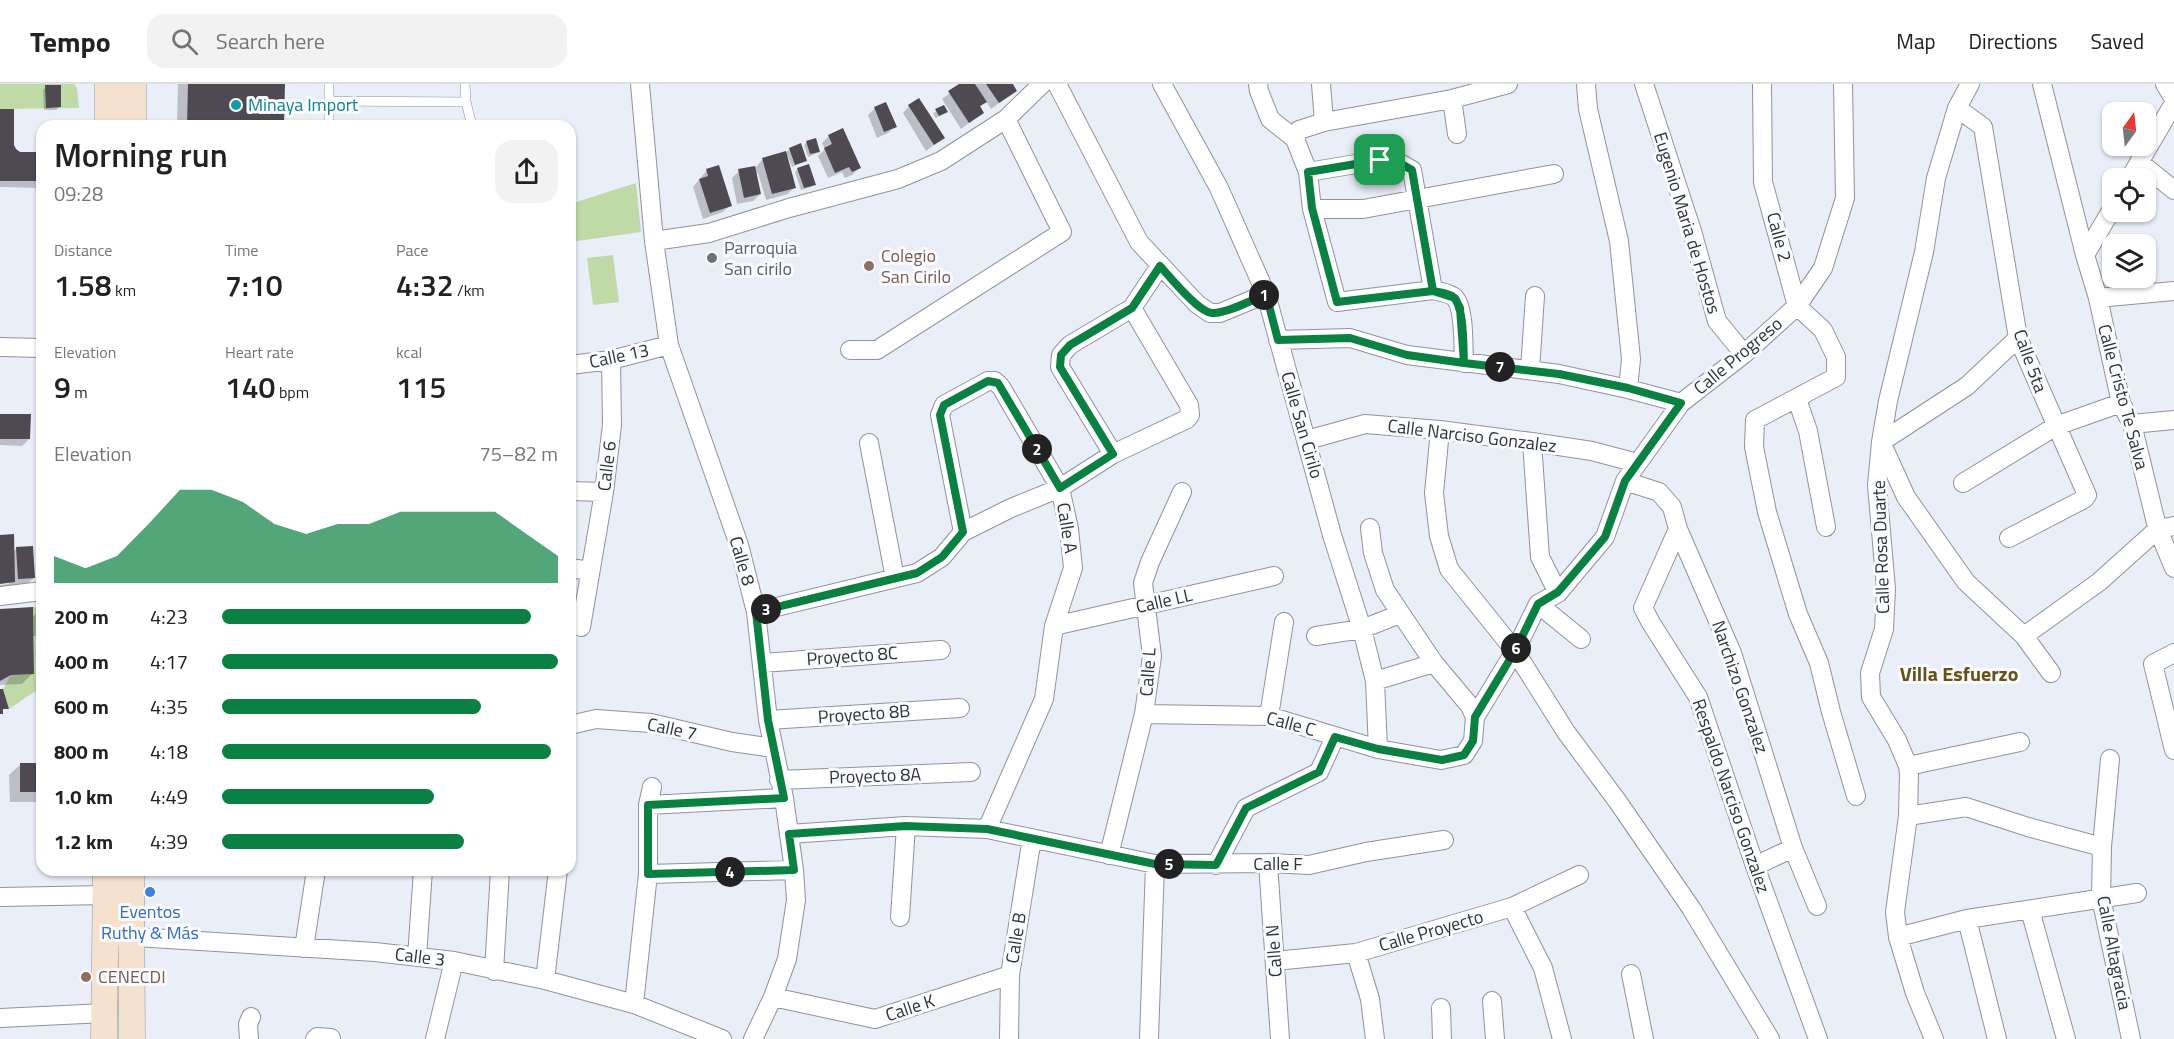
<!DOCTYPE html>
<html lang="en">
<head>
<meta charset="utf-8">
<style>
  body { margin:0; font-family:"Titillium Web",sans-serif; background:#f2f2f2; color:#222; height:100vh; display:flex; flex-direction:column; font-size:22px; white-space:nowrap }
  * { box-sizing:border-box; margin:0 }
  p { font-size:20px; color:#767676 }
  .icon { flex:none; width:33px; height:33px; fill:none; stroke:currentColor; stroke-width:2; stroke-linecap:round; stroke-linejoin:round }
  .map { position:relative; flex:1; overflow:hidden }
  .panel { position:absolute; left:36px; top:36px; width:540px; height:756px; display:flex; flex-direction:column; background:#fff; border-radius:18px; box-shadow:0 2px 4px #0004 }
  .panel>* { flex:none }
  .needle { width:39px; rotate:15deg }
  .tools { position:absolute; left:2102px; top:18px; display:grid; gap:12px }
  .tools a { display:grid; place-items:center; width:54px; height:54px; border-radius:12px; background:#fff; box-shadow:0 2px 4px #0004; font-size:30px }
  .pin { position:absolute; display:grid; place-items:center; width:51px; height:51px; color:#fff; margin:-26px; border-radius:12px; box-shadow:0 3px 9px #0006 }
  .km { position:absolute; width:30px; height:30px; margin:-15px; border-radius:50%; background:#222; color:#fff; font-size:16px; line-height:30px; text-align:center }
  .round { display:grid; place-items:center; flex:none; width:63px; height:63px; border-radius:18px; background:#f2f2f2 }
  .head { display:flex; align-items:center; justify-content:space-between; height:102px; padding:0 18px }
  h1 { font-size:33px; font-weight:600; line-height:45px }
  .figures { display:grid; grid-template-columns:repeat(3,1fr); gap:9px; height:102px; padding:6px 18px }
  .figures div { display:grid; align-content:center }
  .figures b { font-size:30px; font-weight:600 }
  .figures small { font-size:16px; font-weight:400 }
  .figures p { font-size:16px }
  .chart { height:168px; padding:12px 18px }
  .chart p { display:flex; justify-content:space-between }
  .chart svg { width:100%; height:108px; margin-top:6px; fill:#0b8043; opacity:.7 }
  ul { padding:0 18px; list-style:none; font-size:20px }
  li { display:grid; grid-template-columns:96px 72px 1fr; align-items:center; height:45px }
  li i { height:15px; border-radius:8px; background:#0b8043 }
  header { display:flex; align-items:center; gap:36px; box-sizing:border-box; height:84px; padding:0 30px; background:#fff; border-bottom:2px solid #e0e0e0 }
  header strong { font-size:28px }
  nav { display:flex; gap:33px; margin-inline-start:auto; font-size:21px }
  .search { width:420px; height:54px; background:#f2f2f2; display:flex; align-items:center; gap:15px; box-sizing:border-box; padding:0 21px; border-radius:18px; color:#767676; font-size:22px }
  .map>svg:first-child { display:block }
</style>
</head>
<body>
<header>
<strong>Tempo</strong>
<div class="search"><svg class="icon" aria-label="search" viewBox="0 0 24 24"><circle cx="10" cy="10" r="6"/><path d="M15 15l6 6"/></svg>Search here</div>
<nav><a>Map</a><a>Directions</a><a>Saved</a></nav>
</header>
<div class="map">
<svg width="2174" height="955" viewBox="0 0 2174 955">
  <rect width="100%" height="100%" fill="#eaeef8"/>
  <!-- green -->
  <path fill="#bfdaa7" d="M0,0H74L77,4L79,24L0,25Z
    M636,99L641,148L570,158V120Z
    M613,171L619,218L593,221L587,174Z
    M33,523H40V545H42V607L34,608L9,625L3,605L11,591L34,590Z"/>
  <!-- shadow -->
  <path fill="#0003" d="M178,0H283V42H177Z
    M962,0H1011L1015,7L991,25L986,17L979,24L982,29L961,45L942,15Z
    M46,3L59,23L56,26H44L43,6Z
    M909,22L943,54L926,67L903,29Z
    M875,24L895,42L888,49L877,54L868,31Z
    M0,26L12,61L19,69H42V104L0,103Z
    M936,27L946,28L936,34L933,30Z
    M829,52L859,84L852,91L845,94L842,88L828,94L818,72L825,65L822,59Z
    M807,58L818,67L815,70L808,73L804,61Z
    M790,65L806,76L792,83L788,72L786,73L794,103L788,110L766,116L758,89L756,90L760,110L753,117L737,120L732,94L739,87L756,83L763,75L786,68Z
    M798,85L814,100L811,103L801,106L795,88Z
    M707,86L730,121L723,128L703,135L693,103Z
    M0,331L29,355L22,362L0,361Z
    M0,452L13,468L16,465L34,494L27,500L10,502L7,505H0V501L9,500V497L0,498Z
    M41,525L42,552H32V590L22,600L0,601V527L31,534Z
    M42,680V718H10L9,691L20,681Z"/>
  <!-- building -->
  <path fill="#4f4a52" d="M188,0H285L284,42H187Z
    M959,0H975L987,18L980,22L984,29L969,39L948,7Z
    M986,0H1013L1017,7L999,19Z
    M45,1H61V23L46,24Z
    M919,14L945,54L934,61L908,21Z
    M886,18L897,43L884,48L874,23Z
    M944,21L948,28L939,32L935,25Z
    M0,25H14V61L16,65L20,68H42V97H0Z
    M843,44L861,84L852,88L849,83L835,89L824,64L832,60L828,51Z
    M816,54L820,68L810,70L806,57Z
    M801,59L807,77L795,81L789,64Z
    M786,67L796,104L772,110L762,74Z
    M809,80L816,101L804,104L797,84Z
    M719,81L732,122L710,129L699,95L708,92L706,85Z
    M755,82L761,110L744,114L738,85Z
    M0,330H31L30,355H0Z
    M14,450L15,498L0,500V451Z
    M33,462L35,494L18,495L16,463Z
    M33,523L34,590L11,591L0,597V525Z
    M0,605H3L9,625H3V630H0Z
    M20,679H42V708H20Z"/>
  <g fill="none" stroke-linecap="round" stroke-linejoin="round">
    <defs>
      <path id="lane" d="M465,0L466,18L472,42
        M329,17L466,18
        M329,42V0
        M41,473H42"/>
      <path id="street" d="M640,0L654,157L669,261L739,461L756,528L768,636L784,714L794,786L796,816L787,875L773,913L753,955
        M1057,0L1139,158L1197,220L1210,229H1220L1266,210
        M1162,0L1219,104L1266,210L1332,451L1362,545L1375,597L1378,665
        M1258,0L1259,7L1270,35L1295,55L1308,88L1312,125L1337,218L1433,206C1440,208 1450,209 1455,214C1465,225 1463,264 1464,279
        M1321,0L1324,38
        M1586,0L1588,25L1619,157L1631,275L1628,305
        M1644,0L1692,147L1717,237L1744,270
        M1762,0L1763,98L1797,222L1823,246L1836,273V293L1755,336L1754,363L1767,428L1798,530L1819,579L1831,628L1856,712
        M2042,0L2085,171L2098,214L2121,319L2132,340L2157,443L2174,484
        M2165,0L2174,15
        M1452,15L1457,50
        M1957,24L1983,43L2018,254L2087,411L2084,415L2009,454
        M1006,35L1042,0
        M1295,55L1299,46L1324,38L1452,15L1508,0
        M2139,78L2174,106
        M1308,88L1380,76L1396,77L1412,86L1433,206
        M2130,94L2174,19
        M1312,125H1363L1554,90
        M654,157L709,149L789,124L898,95L941,77L1006,35L1062,148L877,266H850
        M2085,171L2112,125
        M2098,214L2174,207
        M2018,254L1967,302L1881,358L1906,413L1966,498L2024,552L2051,589
        M1278,256L1350,254L1407,271L1559,290L1628,305L1681,319
        M0,263L42,264
        M570,281L611,276L669,261
        M1530,286L1535,212
        M1797,315L1808,347L1826,443
        M2132,340L2174,336
        M1440,346L1434,409L1439,452L1449,485L1515,567L1566,648L1618,718L1691,824L1770,955
        M1307,356L1365,340L1440,346L1532,358L1592,367L1637,379
        M1532,358L1540,473L1558,509
        M869,359L895,494
        M1113,370L1060,283L1061,271L1070,261L1132,224L1160,182
        M1625,397L1659,408L1672,423L1678,445L1732,569L1793,764L1755,782
        M1963,399L2056,342L2121,319
        M570,407L604,408
        M1370,444L1373,469L1385,506L1434,579L1470,622L1475,633
        M1678,445L1643,524L1651,539L1698,613L1755,782L1818,955
        M963,448L940,331L944,321L988,297H995L1001,303L1060,404L1069,445L1073,484L1054,542L1044,615L987,745
        M570,484L590,487
        M0,512L42,507
        M1538,520L1581,555
        M756,528L917,489L942,473L963,448L1011,424L1060,404L1113,370L1187,335L1190,331L1189,321L1132,224
        M1054,542L1274,492
        M581,543L604,408L612,341L611,276
        M1316,552L1362,545L1400,530
        M2024,552L2099,498L2158,445L2174,442
        M2174,569L2153,580L2174,666
        M762,579L941,566
        M1375,597L1434,579
        M1144,630L1269,632L1378,665L1441,676L1464,671L1473,657L1475,633L1515,567L1538,520L1558,509L1605,453L1625,397L1681,319L1744,270L1797,222L1823,184L1845,114L1843,0
        M1269,632L1284,538
        M768,636L960,624
        M570,641L596,635L651,639L732,658L773,664
        M2110,675L2102,763L2101,814L2131,955
        M1908,682L2020,658
        M779,696L971,688
        M648,721L784,714
        M1908,732L1966,723L2028,743L2102,763
        M789,750L906,742L987,745L1155,780L1268,779L1309,781L1366,768L1444,756
        M1793,764L1817,822
        M1109,771L1144,630L1152,572L1143,499L1150,478L1182,408
        M1268,779L1280,955
        M1216,781L1246,724L1319,688L1335,653
        M648,790L794,786
        M0,813L106,811
        M1512,823L1543,884L1562,955
        M2030,826L2066,955
        M900,833L906,742
        M1967,835L1997,955
        M119,852L375,868L454,877L545,896L634,920L722,955
        M1898,853L1967,835L2137,809
        M304,864L316,786
        M1356,869L1370,915L1375,955
        M417,873L423,786
        M1275,877L1356,869L1512,823L1579,791
        M494,887L500,786
        M1631,890L1644,955
        M545,896L558,786
        M773,913L875,935L1010,891
        M1492,917L1495,955
        M634,920L648,790V721L652,703
        M1441,924L1442,955
        M0,934L105,929
        M249,955L248,940L251,933
        M315,955L317,953L331,954
        M435,955L454,877
        M1009,955L1010,891L1032,754
        M1149,955L1155,780
        M1934,955L1915,909L1898,853L1895,828L1908,732L1909,691L1908,682L1897,656L1871,613L1870,589L1884,545L1886,505L1877,401L1881,358L1888,317L1924,168L1936,94L1957,24L1970,0"/>
      <path id="secondary" d="M133,0V42
        M108,42V0
        M131,786L132,955
        M104,955L106,786"/>
    </defs>
    <!-- lane casing -->
    <use href="#lane" stroke="#8f939c" stroke-width="10"/>
    <!-- street casing -->
    <use href="#street" stroke="#8f939c" stroke-width="20"/>
    <!-- secondary casing -->
    <use href="#secondary" stroke="#8f939c" stroke-width="27"/>
    <!-- lane -->
    <use href="#lane" stroke="#fff" stroke-width="9"/>
    <!-- street -->
    <use href="#street" stroke="#fff" stroke-width="18"/>
    <!-- secondary -->
    <use href="#secondary" stroke="#f4e2cf" stroke-width="26"/>
  </g>
  <g fill="none" stroke-linecap="round" stroke-linejoin="round">
    <defs>
      <path id="route" d="M1380,76L1396,77L1412,86L1433,207L1455,214L1460,224L1464,279L1407,271L1350,254L1278,256L1266,210C1252,216 1226,230 1212,229C1198,228 1170,193 1160,182L1132,224L1070,261L1061,271L1060,283L1113,370L1060,404L998,299L988,297L944,321L940,331L963,448L942,473L917,489L756,528L768,636L784,714L648,721V790L794,786L789,750L906,742L987,745L1155,780L1216,781L1246,724L1319,688L1335,653L1378,665L1442,676L1464,671L1473,657L1475,633L1515,567L1538,520L1558,508L1605,453L1625,397L1681,319L1628,304L1559,290L1464,279C1463,264 1465,221 1452,212C1447,209 1439,208 1433,207L1337,218L1312,124L1308,88L1380,76"/>
    </defs>
    <!-- route casing -->
    <use href="#route" stroke="#fff" stroke-width="12"/>
    <!-- route -->
    <use href="#route" stroke="#0b8043" stroke-width="8"/>
  </g>
  <!-- markers -->
  <circle fill="#0f9aa8" stroke="#fafbfd" stroke-width="2" cx="236" cy="21" r="6"/>
  <circle fill="#6b7280" stroke="#fafbfd" stroke-width="2" cx="712" cy="174" r="6"/>
  <g fill="#8d6e63" stroke="#fafbfd" stroke-width="2">
    <circle cx="869" cy="182" r="6"/>
    <circle cx="86" cy="893" r="6"/>
  </g>
  <circle fill="#3f7fe0" stroke="#fafbfd" stroke-width="2" cx="150" cy="808" r="6"/>
  <g text-anchor="middle" stroke-width="6" stroke-linejoin="round" paint-order="stroke">
    <!-- culture labels -->
    <g font-size="18" fill="#0d838f" stroke="#fafbfd" text-anchor="start">
      <text x="248" y="27">Minaya Import</text>
    </g>
    <!-- street labels -->
    <g font-size="18" fill="#303236" stroke="#fafbfd">
      <text transform="translate(1687 139) rotate(73)" y="6">Eugenio Maria de Hostos</text>
      <text transform="translate(1779 153) rotate(75)" y="6">Calle 2</text>
      <text transform="translate(619 272) rotate(-12)" y="6">Calle 13</text>
      <text transform="translate(1738 272) rotate(-40)" y="6">Calle Progreso</text>
      <text transform="translate(2030 277) rotate(70)" y="6">Calle 5ta</text>
      <text transform="translate(2123 313) rotate(75)" y="6">Calle Cristo Te Salva</text>
      <text transform="translate(1302 341) rotate(74)" y="6">Calle San Cirilo</text>
      <text transform="translate(1472 352) rotate(7)" y="6">Calle Narciso Gonzalez</text>
      <text transform="translate(607 382) rotate(-83)" y="6">Calle 6</text>
      <text transform="translate(1067 444) rotate(81)" y="6">Calle A</text>
      <text transform="translate(1881 463) rotate(-92)" y="6">Calle Rosa Duarte</text>
      <text transform="translate(742 477) rotate(74)" y="6">Calle 8</text>
      <text transform="translate(1164 517) rotate(-13)" y="6">Calle LL</text>
      <text transform="translate(852 572) rotate(-4)" y="6">Proyecto 8C</text>
      <text transform="translate(1148 588) rotate(-86)" y="6">Calle L</text>
      <text transform="translate(1740 603) rotate(71)" y="6">Narchizo Gonzalez</text>
      <text transform="translate(864 630) rotate(-4)" y="6">Proyecto 8B</text>
      <text transform="translate(1291 640) rotate(15)" y="6">Calle C</text>
      <text transform="translate(672 645) rotate(12)" y="6">Calle 7</text>
      <text transform="translate(875 692) rotate(-2)" y="6">Proyecto 8A</text>
      <text transform="translate(1731 712) rotate(71)" y="6">Respaldo Narciso Gonzalez</text>
      <text x="1278" y="786">Calle F</text>
      <text transform="translate(1431 847) rotate(-16)" y="6">Calle Proyecto</text>
      <text transform="translate(1016 854) rotate(-81)" y="6">Calle B</text>
      <text transform="translate(1274 867) rotate(-94)" y="6">Calle N</text>
      <text transform="translate(2114 869) rotate(79)" y="6">Calle Altagracia</text>
      <text transform="translate(420 873) rotate(7)" y="6">Calle 3</text>
      <text transform="translate(910 924) rotate(-18)" y="6">Calle K</text>
    </g>
    <!-- worship labels -->
    <g font-size="18" fill="#5b616d" stroke="#fafbfd" text-anchor="start">
      <text x="724" y="170">Parroquia<tspan x="724" dy="21">San cirilo</tspan></text>
    </g>
    <!-- education labels -->
    <g font-size="18" fill="#785e54" stroke="#fafbfd" text-anchor="start">
      <text x="881" y="178">Colegio<tspan x="881" dy="21">San Cirilo</tspan></text>
      <text x="98" y="899">CENECDI</text>
    </g>
    <!-- shop labels -->
    <g font-size="18" fill="#366cbe" stroke="#fafbfd">
      <text x="150" y="834">Eventos<tspan x="150" dy="21">Ruthy &amp; Más</tspan></text>
    </g>
    <!-- neighbourhood labels -->
    <g font-size="20" font-weight="bold" fill="#685117" stroke="#fafbfd">
      <text x="1959" y="597">Villa Esfuerzo</text>
    </g>
  </g>
</svg>
<div class="tools">
<a><svg class="needle" viewBox="-14 -14 28 28"><path d="M0-13l5 13h-10z" fill="#e53935"/><path d="M0 13l5-13h-10z" fill="#767676"/></svg></a>
<a><svg class="icon" aria-label="locate" viewBox="0 0 24 24"><circle cx="12" cy="12" r="6"/><path d="M12 2v4M12 18v4M2 12h4M18 12h4"/></svg></a>
<a><svg class="icon" aria-label="layers" viewBox="0 0 24 24"><path d="M12 4l9 5-9 5-9-5zM3 14l9 5 9-5"/></svg></a>
</div>
<div class="pin" style="left:1380px;top:76px;background:#1e9e55"><svg class="icon" aria-label="arrive" viewBox="0 0 24 24"><path d="M6 21V4h12l-3 4 3 4H6"/></svg></div>
<b class="km" style="left:1264px;top:211px">1</b>
<b class="km" style="left:1037px;top:365px">2</b>
<b class="km" style="left:766px;top:525px">3</b>
<b class="km" style="left:730px;top:788px">4</b>
<b class="km" style="left:1169px;top:780px">5</b>
<b class="km" style="left:1516px;top:564px">6</b>
<b class="km" style="left:1500px;top:283px">7</b>
<section class="panel">
<div class="head"><div><h1>Morning run</h1><p>09:28</p></div><a class="round"><svg class="icon" aria-label="share" viewBox="0 0 24 24"><path d="M12 15V3M7 8l5-5 5 5M5 13v7h14v-7"/></svg></a></div>
<div class="figures">
<div><p>Distance</p><b>1.58<small> km</small></b></div>
<div><p>Time</p><b>7:10</b></div>
<div><p>Pace</p><b>4:32<small> /km</small></b></div>
</div>
<div class="figures">
<div><p>Elevation</p><b>9<small> m</small></b></div>
<div><p>Heart rate</p><b>140<small> bpm</small></b></div>
<div><p>kcal</p><b>115</b></div>
</div>
<div class="chart"><p><span>Elevation</span>75–82 m</p>
<svg viewBox="0 0 160 44" preserveAspectRatio="none"><path d="M0 44V33L10 38L20 33L30 20L40 6L50 6L60 11L70 20L80 24L90 20L100 20L110 15L120 15L130 15L140 15L150 24L160 33V44z"/></svg>
</div>
<ul>
<li><b>200 m</b>4:23<i style="width:92%"></i></li>
<li><b>400 m</b>4:17<i style="width:100%"></i></li>
<li><b>600 m</b>4:35<i style="width:77%"></i></li>
<li><b>800 m</b>4:18<i style="width:98%"></i></li>
<li><b>1.0 km</b>4:49<i style="width:63%"></i></li>
<li><b>1.2 km</b>4:39<i style="width:72%"></i></li>
</ul>
</section>
</div>
</body>
</html>
